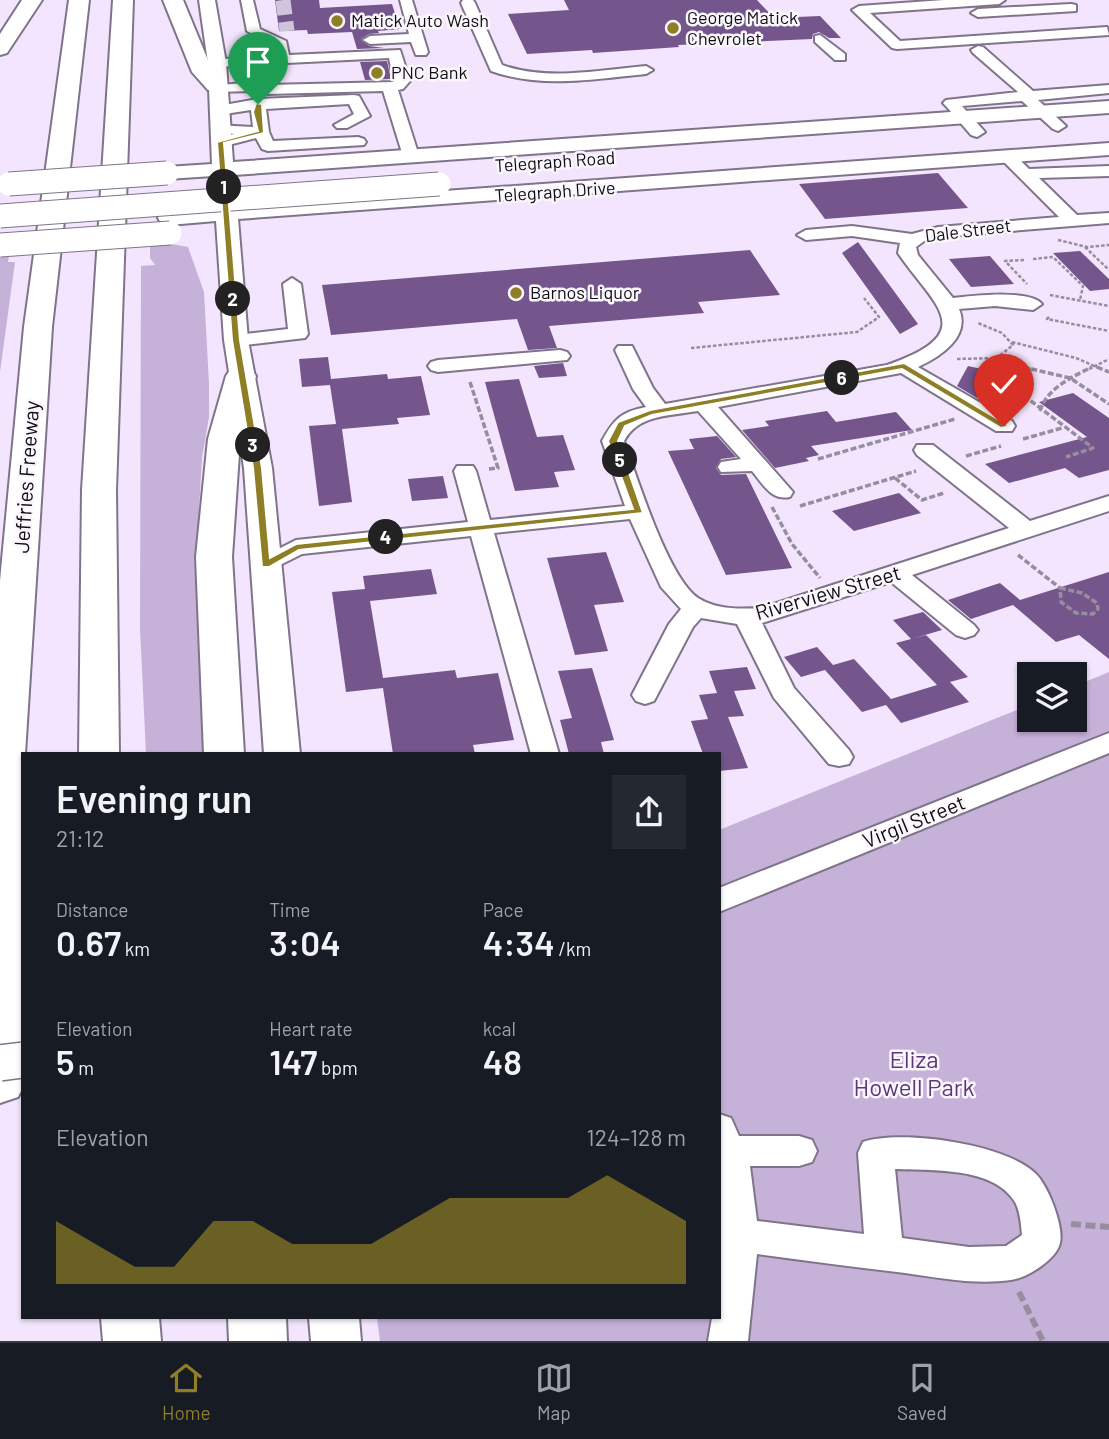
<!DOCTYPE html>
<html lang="en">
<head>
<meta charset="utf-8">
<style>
  body { margin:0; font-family:Barlow,sans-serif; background:#242831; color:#f1f3f6; height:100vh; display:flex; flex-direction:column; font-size:26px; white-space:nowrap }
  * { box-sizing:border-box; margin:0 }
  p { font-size:23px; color:#9ea1a6 }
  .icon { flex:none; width:38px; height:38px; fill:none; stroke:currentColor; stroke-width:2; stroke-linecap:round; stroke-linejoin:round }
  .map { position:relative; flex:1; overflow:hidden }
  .sheet { position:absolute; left:21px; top:752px; width:700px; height:567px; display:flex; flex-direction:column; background:#171b24; border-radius:0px; box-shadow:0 2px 5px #0004 }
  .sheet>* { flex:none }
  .fabs { position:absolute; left:1017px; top:662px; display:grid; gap:14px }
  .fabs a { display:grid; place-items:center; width:70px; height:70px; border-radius:0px; background:#171b24; box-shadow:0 2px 5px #0004; font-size:35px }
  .pin { position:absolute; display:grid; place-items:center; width:60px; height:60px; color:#fff; margin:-72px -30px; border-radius:50% 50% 50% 0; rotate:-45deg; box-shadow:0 0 7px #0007 }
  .pin .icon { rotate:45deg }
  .km { position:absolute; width:35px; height:35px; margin:-18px; border-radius:50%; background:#222; color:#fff; font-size:19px; line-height:35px; text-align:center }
  .round { display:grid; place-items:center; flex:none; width:74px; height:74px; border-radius:0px; background:#242831 }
  .headline { display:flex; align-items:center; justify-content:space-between; height:119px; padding:0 35px }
  h1 { font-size:38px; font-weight:600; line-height:52px }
  .stats { display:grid; grid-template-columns:repeat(3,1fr); gap:10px; height:119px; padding:7px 35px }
  .stats div { display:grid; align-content:center }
  .stats b { font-size:35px; font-weight:600 }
  .stats small { font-size:19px; font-weight:400 }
  .stats p { font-size:19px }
  .chart { height:196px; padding:14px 35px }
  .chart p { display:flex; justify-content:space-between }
  .chart svg { width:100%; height:126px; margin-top:7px; fill:#8e7e25; opacity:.7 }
  .menu { display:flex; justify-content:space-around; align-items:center; height:98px; border-top:2px solid #363941; background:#171b24; font-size:19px; color:#9ea1a6 }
  .menu a { display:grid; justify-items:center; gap:4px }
  .menu .on { color:#8e7e25 }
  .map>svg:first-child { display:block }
</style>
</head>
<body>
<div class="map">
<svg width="1109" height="1341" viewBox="0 0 1109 1341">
  <rect width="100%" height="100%" fill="#f2e5fd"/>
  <!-- green -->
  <path fill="#c6b1d9" d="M150,240L188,247L204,292L209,384V417L202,458L198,527L203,754H146L140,628L141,266L155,265L150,258Z
    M10,249L8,262H15L0,372V250Z
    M1109,672V1341H380L377,1318H719V830L1029,705V719H1074L1075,686Z"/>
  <!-- building -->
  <path fill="#74568c" d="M275,0H319L320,8L392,4L400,29L378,31L379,33L369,34L361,39L369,46L384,48L357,49L352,32L308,34L307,30L279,31Z
    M564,0H757L774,18L820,16L841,38H829L819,32L813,34L812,39L678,45L679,47L593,53L592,50L527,54L508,14L569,10Z
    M387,61L391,79L365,80L360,62Z
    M938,173L968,208L825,219L799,184Z
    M858,242L918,324L900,334L842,253Z
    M750,250L780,295L698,302L704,313L549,326L557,348L528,350L517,319L331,335L322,285Z
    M1080,251L1109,279V289L1090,291L1053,253Z
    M990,256L1014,284L971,287L949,259Z
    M328,357L331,379L387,374L388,379L421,376L430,415L397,418L399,424L342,429L352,502L319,506L309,426L336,424L330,385L302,387L299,359Z
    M563,363L567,376L539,378L534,366Z
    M968,366L991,371L977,398L957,386Z
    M519,379L537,437L563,435L575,470L554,472L559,487L515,491L485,382Z
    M1073,393L1109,418V470L1079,478L1065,468L1009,483L985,464L1087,437L1039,402Z
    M827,411L836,422L896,412L912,430L811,446L819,455L806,458L809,461L775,468L742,430L769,426L765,421Z
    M717,436L736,457L721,459L716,468L721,475L746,474L792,568L726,575L668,451L694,449L689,439Z
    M443,476L448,498L412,501L408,479Z
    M899,493L921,513L854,531L832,511Z
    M606,552L624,602L594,605L608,651L575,655L547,558Z
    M431,569L437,594L370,601L383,678L455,670L457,678L498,673L514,740L473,745L475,754H393L383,688L346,692L332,592L365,589L363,576Z
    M1109,572V659L1079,635L1056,642L1013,605L971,619L948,600L1000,583L1020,600Z
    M923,612L942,630L911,639L893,620Z
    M926,635L968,677L950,682L969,702L901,723L886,705L862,712L825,670L801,677L784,657L817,647L833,665L854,659L891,699L937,685L896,643Z
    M747,667L756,689L734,691L744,716L728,717L748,768L719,771V754H703L691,721L708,719L699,695L717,693L709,671Z
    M592,668L614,740L601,742L604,754H569L560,720L572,718L558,671Z"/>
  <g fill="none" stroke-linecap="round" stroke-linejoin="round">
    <!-- minor-tunnel -->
    <path stroke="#d0c5da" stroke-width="15" stroke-dasharray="15 7" stroke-linecap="butt" d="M283,0L287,31"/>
    <defs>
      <path id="minor" d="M241,0H253L260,29L286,41L289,55L400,50L410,81L403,89L398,90L419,156L417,159H405L403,156L383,91L267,94L255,91L212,92L210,89L212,86L252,82V65L217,67L210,63L212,60L275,55L274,46L247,31ZM389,58L394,82L266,85V64Z
        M400,0H412L428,52L426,55H416L411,42L370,44L363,40L370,36L409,34Z
        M463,0H473L475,3L502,65C548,81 599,70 646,66L653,70L646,74C594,79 542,89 491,71L461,3Z
        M944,0H1005L999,4L870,13L900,41L1107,27L1109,35L897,49L892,48L852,10L859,6Z
        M1071,4L1076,5V11L978,17L971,13L978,9Z
        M820,35L845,54V60H835L815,42V36Z
        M978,46L983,47L1033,91L1109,85V93L1038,100L1066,126L1058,131L1053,129L1022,101L962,106L985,132L977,137L971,135L946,106L943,103L946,100L1018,92L973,53L971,50Z
        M354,95L359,96L370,116L347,128H337L334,125L354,114L349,104L266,109L269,132L273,141L358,137L364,139L366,142L364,145L268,151L262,149L256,138L221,147L213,142L215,139L234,134L215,131L212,128L215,125L253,127L251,110L218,115L213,113L210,110L213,107L258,99Z
        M1008,152L1014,154L1029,169L1109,166V176L1039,178L1077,215L1109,213V223L938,237L927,239L916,247L918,255L953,298C973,296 1030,289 1042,304L1033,310L995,306L959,309C971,337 940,357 918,367L1012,421L1015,426L1012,431H996L901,373L718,407L793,492L790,497C771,501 763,484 752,471L721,472L718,467L721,462L741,459L698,411C671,416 638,414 624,441C637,477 668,578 698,598C717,610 740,609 761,608L1009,528L917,455L914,450L917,445H933L1030,521L1109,496V511L912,575L974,625L978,630L974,635L965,638L956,635L891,582L762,623L794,688L849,750L853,757L849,764L839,766L829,764L774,698L737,624L701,618L693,627L654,701L645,704L636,701L632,695L669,624L681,609L661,587L630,519L494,533L559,754H531L471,536L302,554L266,572L257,570L254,565L257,560L296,540L468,522L454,471L457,466H473L476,471L490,520L625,506L602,441C614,419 621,412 646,407L633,389L615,350L618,346H632L653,388L665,404L887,365C981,332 935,307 898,253L900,243L852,236L806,240L797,235L806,230L852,226L912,234L938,227L1059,217L1002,160L1000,157Z
        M292,278L301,284L308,334L305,338L236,346L229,344L226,340L229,336L288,329L283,284Z
        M560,350L567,352L570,356L567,360L438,372L431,370L428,366L431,362L438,360Z
        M1109,733V753L719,912V888Z
        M719,1114L731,1118L739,1136H799L812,1140L817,1151L812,1162L799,1166H750L757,1221L864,1234L858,1153L863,1142C901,1129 1007,1144 1036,1174C1048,1186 1064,1226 1060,1243C1057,1259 1027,1278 1011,1280C976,1285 940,1278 905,1273C856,1267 807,1261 757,1254L748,1341H708L712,1318H719ZM895,1169C931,1171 993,1166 1015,1202C1020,1211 1021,1224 1022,1235L1006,1246L969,1247L902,1238Z"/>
      <path id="major" d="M199,0H215L226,63L233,162L1109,101V113L234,175L237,206L1109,143V155L238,219L248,340L272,468L300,754H264L244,468L224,340L216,221L169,225L161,223L158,218L161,213L215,208L213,176L167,179L160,177L157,173L160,169L167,167L212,164L208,63Z
        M309,1318H359L361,1341H311Z"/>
      <path id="highway" d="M22,0H42L7,53L0,55V34Z
        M69,0H89L52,327L25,754H23V1087L18,1097L0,1103V581L24,327Z
        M113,0H133L116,490L119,754H79L82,490Z
        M163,0H183L212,70L227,85L224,90H208L192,72Z
        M241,367L252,370L256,376L240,439L232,557L244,754H204L196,557L208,439L226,376L230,370Z
        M101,1318H159L161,1341H103Z
        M228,1318H286L287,1341H229Z"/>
    </defs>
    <!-- minor casing -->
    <use href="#minor" stroke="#7f7489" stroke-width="4"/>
    <!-- major casing -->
    <use href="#major" stroke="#7f7489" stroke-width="4"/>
    <!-- highway casing -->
    <use href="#highway" stroke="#7f7489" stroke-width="4"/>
    <!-- path-far2 -->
    <path stroke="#968d9e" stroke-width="2.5" stroke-dasharray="3.5 2" stroke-linecap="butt" d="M1058,240L1087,247L1109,245
      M1085,247L1109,270
      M1033,259L1053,257L1083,286L1080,300
      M1024,260L1005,261L1027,284
      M1050,295L1109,306
      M1049,317L1047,319L1109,331
      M1012,342L1076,358L1101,369
      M691,348L857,332L879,317L864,298
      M957,359L997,358L1013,345L1002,333L978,323
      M990,359L1031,369
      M1089,369L1109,359"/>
    <!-- path-far1 -->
    <path stroke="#968d9e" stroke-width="3.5" stroke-dasharray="6 2.5" stroke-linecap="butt" d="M1023,367L1070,378L1109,404
      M1097,367L1109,372
      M470,382L498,468L489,469
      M1007,404L1027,398L1093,448L1066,457
      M1040,411C1047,388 1072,377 1092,367
      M1023,439L1062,428
      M966,456L1001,446
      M818,459L955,419
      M895,478L922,500L944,493
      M800,506L916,471
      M772,507L792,544L820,578
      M1018,555L1060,588
      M1060,588L1082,593L1097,603L1098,609L1093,614L1076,613L1061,602Z"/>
    <!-- path -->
    <path stroke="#968d9e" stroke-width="6" stroke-dasharray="10 4.5" stroke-linecap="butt" d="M1071,1224L1109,1227
      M1019,1292L1043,1341"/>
    <!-- minor -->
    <use href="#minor" fill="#fff" fill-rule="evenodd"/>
    <!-- major -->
    <use href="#major" fill="#fff" fill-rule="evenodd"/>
    <!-- highway -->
    <use href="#highway" fill="#fff" fill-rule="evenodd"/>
    <defs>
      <path id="minor-bridge" d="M0,1063L23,1060"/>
      <path id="major-bridge" d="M9,184L167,173
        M0,216L439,184
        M0,245L170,233"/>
    </defs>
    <!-- minor-bridge casing -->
    <use href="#minor-bridge" stroke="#7f7489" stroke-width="38" stroke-linecap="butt"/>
    <!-- major-bridge casing -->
    <use href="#major-bridge" stroke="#7f7489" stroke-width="25" stroke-linecap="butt"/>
    <!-- minor-bridge -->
    <use href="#minor-bridge" stroke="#fff" stroke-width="35"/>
    <!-- major-bridge -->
    <use href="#major-bridge" stroke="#fff" stroke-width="23"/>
  </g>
  <!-- route -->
  <path fill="#8e7e25" stroke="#fff" stroke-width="2" d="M256,103L262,104L264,133L224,143L240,340L262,468L270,558L296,544L633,509L608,441L618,422L650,410L904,363L1009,426L1001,428L902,369L652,415L625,426L618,441L643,513L299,550L269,567H262L253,468L232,340L217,142L258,131L253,112Z"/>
  <!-- markers -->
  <g fill="#8e7e25" stroke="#faf7fc" stroke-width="2.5">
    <circle cx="337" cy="21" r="7"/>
    <circle cx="673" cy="28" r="7"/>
    <circle cx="377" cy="73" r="7"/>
    <circle cx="516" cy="293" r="7"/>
  </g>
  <g text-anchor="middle" stroke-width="5" stroke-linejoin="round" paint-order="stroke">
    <!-- far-poi labels -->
    <g font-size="18" fill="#110d15" stroke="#faf7fc" text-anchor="start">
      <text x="687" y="24">George Matick<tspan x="687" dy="21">Chevrolet</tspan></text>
      <text x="351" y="27">Matick Auto Wash</text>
      <text x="391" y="79">PNC Bank</text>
      <text x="530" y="299">Barnos Liquor</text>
    </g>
    <!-- far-street labels -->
    <g font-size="18" fill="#110d15" stroke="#faf7fc">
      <text transform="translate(555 162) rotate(-4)" y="6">Telegraph Road</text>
      <text transform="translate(555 192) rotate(-4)" y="6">Telegraph Drive</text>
      <text transform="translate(968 231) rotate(-7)" y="6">Dale Street</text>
    </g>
    <!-- street labels -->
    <g font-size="21" fill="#110d15" stroke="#faf7fc">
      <text transform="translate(27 477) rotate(-86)" y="7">Jeffries Freeway</text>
      <text transform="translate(828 593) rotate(-16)" y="7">Riverview Street</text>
      <text transform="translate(914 822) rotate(-22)" y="7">Virgil Street</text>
    </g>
    <!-- near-park labels -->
    <g font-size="24" fill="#5d357c" stroke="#faf7fc">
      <text x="914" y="1068">Eliza<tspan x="914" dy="28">Howell Park</tspan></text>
    </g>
  </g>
</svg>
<div class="fabs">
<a><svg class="icon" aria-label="layers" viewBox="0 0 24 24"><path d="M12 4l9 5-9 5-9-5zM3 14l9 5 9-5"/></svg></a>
</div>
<div class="pin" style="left:258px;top:104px;background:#1e9e55"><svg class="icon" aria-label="arrive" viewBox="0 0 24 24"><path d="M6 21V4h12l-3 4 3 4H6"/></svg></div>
<div class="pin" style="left:1004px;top:426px;background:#d93025"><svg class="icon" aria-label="check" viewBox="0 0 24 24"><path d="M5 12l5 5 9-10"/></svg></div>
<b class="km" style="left:224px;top:187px">1</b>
<b class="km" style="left:233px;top:299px">2</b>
<b class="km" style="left:253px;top:445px">3</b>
<b class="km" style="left:386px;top:537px">4</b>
<b class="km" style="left:620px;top:460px">5</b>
<b class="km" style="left:842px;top:378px">6</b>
<section class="sheet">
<div class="headline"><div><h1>Evening run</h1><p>21:12</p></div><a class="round"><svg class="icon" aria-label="share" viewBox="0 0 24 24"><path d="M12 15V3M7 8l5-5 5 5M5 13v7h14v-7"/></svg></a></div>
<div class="stats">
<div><p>Distance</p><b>0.67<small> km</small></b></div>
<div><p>Time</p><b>3:04</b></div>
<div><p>Pace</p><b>4:34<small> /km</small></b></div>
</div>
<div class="stats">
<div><p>Elevation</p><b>5<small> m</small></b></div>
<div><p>Heart rate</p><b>147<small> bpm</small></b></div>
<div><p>kcal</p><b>48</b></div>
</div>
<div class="chart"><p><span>Elevation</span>124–128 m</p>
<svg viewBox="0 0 160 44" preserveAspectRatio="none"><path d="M0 44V22L10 30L20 38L30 38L40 22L50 22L60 30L70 30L80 30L90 22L100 14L110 14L120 14L130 14L140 6L150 14L160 22V44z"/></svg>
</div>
</section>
</div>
<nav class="menu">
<a class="on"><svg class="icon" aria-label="home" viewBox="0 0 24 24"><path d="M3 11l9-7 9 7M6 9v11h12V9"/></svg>Home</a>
<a><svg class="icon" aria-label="map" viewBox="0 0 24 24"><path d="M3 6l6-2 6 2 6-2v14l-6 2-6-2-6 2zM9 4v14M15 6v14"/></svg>Map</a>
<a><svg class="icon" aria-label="saved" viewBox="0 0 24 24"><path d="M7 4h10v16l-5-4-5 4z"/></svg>Saved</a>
</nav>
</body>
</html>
